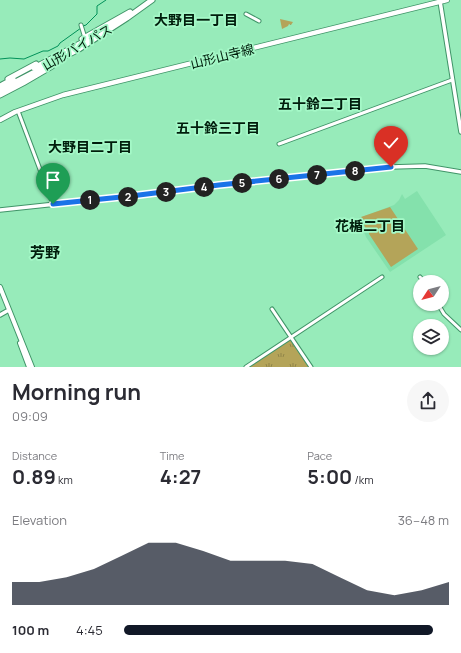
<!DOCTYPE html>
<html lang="en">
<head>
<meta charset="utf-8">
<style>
  body { margin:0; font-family:Manrope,"Noto Sans JP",sans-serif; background:#f7f7f7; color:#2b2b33; height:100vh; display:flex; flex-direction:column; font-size:15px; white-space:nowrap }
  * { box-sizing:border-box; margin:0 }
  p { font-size:13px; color:#7c7c81 }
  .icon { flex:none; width:22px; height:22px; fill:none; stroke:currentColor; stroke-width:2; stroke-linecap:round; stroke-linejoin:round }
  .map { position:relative; height:367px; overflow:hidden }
  .sheet { display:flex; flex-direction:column; background:#fff; flex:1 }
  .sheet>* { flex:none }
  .needle { width:26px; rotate:234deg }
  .controls { position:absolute; left:413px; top:275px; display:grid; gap:8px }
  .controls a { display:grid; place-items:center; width:36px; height:36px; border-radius:50%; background:#fff; box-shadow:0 1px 3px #0004; font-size:20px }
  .pin { position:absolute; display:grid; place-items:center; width:34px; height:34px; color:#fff; margin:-41px -17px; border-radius:50% 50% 50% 0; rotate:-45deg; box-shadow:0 0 4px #0007 }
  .pin .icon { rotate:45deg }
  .km { position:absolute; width:20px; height:20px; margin:-10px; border-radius:50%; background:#222; color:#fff; font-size:11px; line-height:20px; text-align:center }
  .round { display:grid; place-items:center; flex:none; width:42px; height:42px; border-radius:21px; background:#f7f7f7 }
  .head { display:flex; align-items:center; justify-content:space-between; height:68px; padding:0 12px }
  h1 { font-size:22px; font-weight:700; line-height:30px }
  .stats { display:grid; grid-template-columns:repeat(3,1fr); gap:6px; height:68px; padding:4px 12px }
  .stats div { display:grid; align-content:center }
  .stats b { font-size:20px; font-weight:700 }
  .stats small { font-size:11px; font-weight:400 }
  .stats p { font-size:11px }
  .chart { height:112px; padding:8px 12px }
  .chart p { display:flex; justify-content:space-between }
  .chart svg { width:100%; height:72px; margin-top:4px; fill:#111827; opacity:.7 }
  ul { padding:0 12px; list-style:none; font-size:13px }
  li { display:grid; grid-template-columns:64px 48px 1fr; align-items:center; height:30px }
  li i { height:10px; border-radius:5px; background:#111827 }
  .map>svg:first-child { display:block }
</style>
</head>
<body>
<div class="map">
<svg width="461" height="367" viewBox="0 0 461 367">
  <defs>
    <pattern id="grass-tufts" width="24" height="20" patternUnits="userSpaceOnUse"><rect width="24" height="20" fill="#b4a459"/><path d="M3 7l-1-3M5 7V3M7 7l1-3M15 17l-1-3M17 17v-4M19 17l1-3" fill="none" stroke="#908548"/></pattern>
  </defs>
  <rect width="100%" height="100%" fill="#97ebba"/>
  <!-- built -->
  <path fill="#84e1ac" d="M417,191L446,235L390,272L366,237L359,218L394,205L399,200L402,194L405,199Z"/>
  <!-- grass -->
  <path fill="url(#grass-tufts)" d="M280,19L293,22L291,25L289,24L288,26L282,29Z
    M291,337L311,367H246Z"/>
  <!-- pitch -->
  <path fill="#b4a459" d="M390,207L418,249L391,267L369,234V232H367L361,217Z"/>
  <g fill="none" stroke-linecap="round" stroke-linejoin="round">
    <!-- stream -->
    <path stroke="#009159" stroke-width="1" d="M83,26L86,25L97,14V6L106,0
      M0,59L10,58L24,59L43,51H48L58,46L60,43L81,28"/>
    <defs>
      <path id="minor" d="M246,14L259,21
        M81,25L85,38
        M18,111L53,204
        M279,144L452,80
        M420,277L424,282
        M438,304L444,314L461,330
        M272,309L311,367
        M246,367L382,277"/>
      <path id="tertiary" d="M440,1L461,132
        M0,210L131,196L219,185L391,167L425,166L461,172
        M0,315L7,311"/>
      <path id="secondary" d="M0,287L32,367
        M20,343L29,367"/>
      <path id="primary" d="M0,120L15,112L63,95L447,0"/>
      <path id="trunk" d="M82,39L130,12
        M34,68L87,40
        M8,79L36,64
        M0,86L13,79
        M0,90L79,49L127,18L152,0
        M0,95L23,83L52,66"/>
    </defs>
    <!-- minor casing -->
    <use href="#minor" stroke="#409468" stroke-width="5"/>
    <!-- tertiary casing -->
    <use href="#tertiary" stroke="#409468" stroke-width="5.5"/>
    <!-- secondary casing -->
    <use href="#secondary" stroke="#409468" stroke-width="6"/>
    <!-- primary casing -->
    <use href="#primary" stroke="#409468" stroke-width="6"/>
    <!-- trunk casing -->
    <use href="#trunk" stroke="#409468" stroke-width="7"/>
    <!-- minor -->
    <use href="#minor" stroke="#fff" stroke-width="3"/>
    <!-- tertiary -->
    <use href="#tertiary" stroke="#fff" stroke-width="3.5"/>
    <!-- secondary -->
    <use href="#secondary" stroke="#fff" stroke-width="4"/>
    <!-- primary -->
    <use href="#primary" stroke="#fff" stroke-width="4.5"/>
    <!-- trunk -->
    <use href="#trunk" stroke="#fff" stroke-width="5"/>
  </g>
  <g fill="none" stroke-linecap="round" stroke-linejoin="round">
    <defs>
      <path id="route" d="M53,204L131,196L219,185L391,167"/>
    </defs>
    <!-- route casing -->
    <use href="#route" stroke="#fff" stroke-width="8"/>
    <!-- route -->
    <use href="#route" stroke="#1a73e8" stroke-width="5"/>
  </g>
  <g text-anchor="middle" stroke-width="3.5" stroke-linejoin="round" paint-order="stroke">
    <!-- street labels -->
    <g font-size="13" fill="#001d0c" stroke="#a4f8c7">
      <text transform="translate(77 47) rotate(-30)" y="5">山形バイパス</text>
      <text transform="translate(222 56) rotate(-14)" y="5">山形山寺線</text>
    </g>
    <!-- neighbourhood labels -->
    <g font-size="14" font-weight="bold" fill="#001d0c" stroke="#a4f8c7">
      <text x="196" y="25">大野目一丁目</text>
      <text x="320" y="109">五十鈴二丁目</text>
      <text x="218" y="133">五十鈴三丁目</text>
      <text x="90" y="152">大野目二丁目</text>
      <text x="370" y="231">花楯二丁目</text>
    </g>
    <!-- quarter labels -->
    <g font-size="15" font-weight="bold" fill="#001d0c" stroke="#a4f8c7">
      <text x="45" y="258">芳野</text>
    </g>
  </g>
</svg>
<div class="controls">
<a><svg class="needle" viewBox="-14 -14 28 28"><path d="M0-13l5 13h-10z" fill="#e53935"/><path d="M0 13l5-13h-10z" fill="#7c7c81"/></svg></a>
<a><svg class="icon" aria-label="layers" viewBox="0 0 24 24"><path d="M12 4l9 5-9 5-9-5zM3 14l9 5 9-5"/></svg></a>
</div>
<div class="pin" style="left:53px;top:204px;background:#1e9e55"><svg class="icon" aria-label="arrive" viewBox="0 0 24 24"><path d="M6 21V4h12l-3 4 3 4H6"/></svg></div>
<div class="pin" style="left:391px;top:167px;background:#d93025"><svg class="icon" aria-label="check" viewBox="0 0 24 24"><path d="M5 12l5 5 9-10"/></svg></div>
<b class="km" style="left:90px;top:200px">1</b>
<b class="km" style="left:128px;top:197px">2</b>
<b class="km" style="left:166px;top:192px">3</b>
<b class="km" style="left:204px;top:187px">4</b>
<b class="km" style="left:242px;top:183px">5</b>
<b class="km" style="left:279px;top:179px">6</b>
<b class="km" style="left:317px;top:175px">7</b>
<b class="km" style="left:355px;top:171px">8</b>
</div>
<section class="sheet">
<div class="head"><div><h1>Morning run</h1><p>09:09</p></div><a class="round"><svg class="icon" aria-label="share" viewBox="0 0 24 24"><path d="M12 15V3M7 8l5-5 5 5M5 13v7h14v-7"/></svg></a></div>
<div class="stats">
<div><p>Distance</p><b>0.89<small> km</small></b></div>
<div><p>Time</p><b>4:27</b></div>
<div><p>Pace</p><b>5:00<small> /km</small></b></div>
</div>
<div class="chart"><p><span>Elevation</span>36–48 m</p>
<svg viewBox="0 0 160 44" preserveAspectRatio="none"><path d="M0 44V30L10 30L20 27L30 22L40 14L50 6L60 6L70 11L80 17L90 17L100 17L110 19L120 27L130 35L140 38L150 35L160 30V44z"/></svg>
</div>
<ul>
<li><b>100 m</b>4:45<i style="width:95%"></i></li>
</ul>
</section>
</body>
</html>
